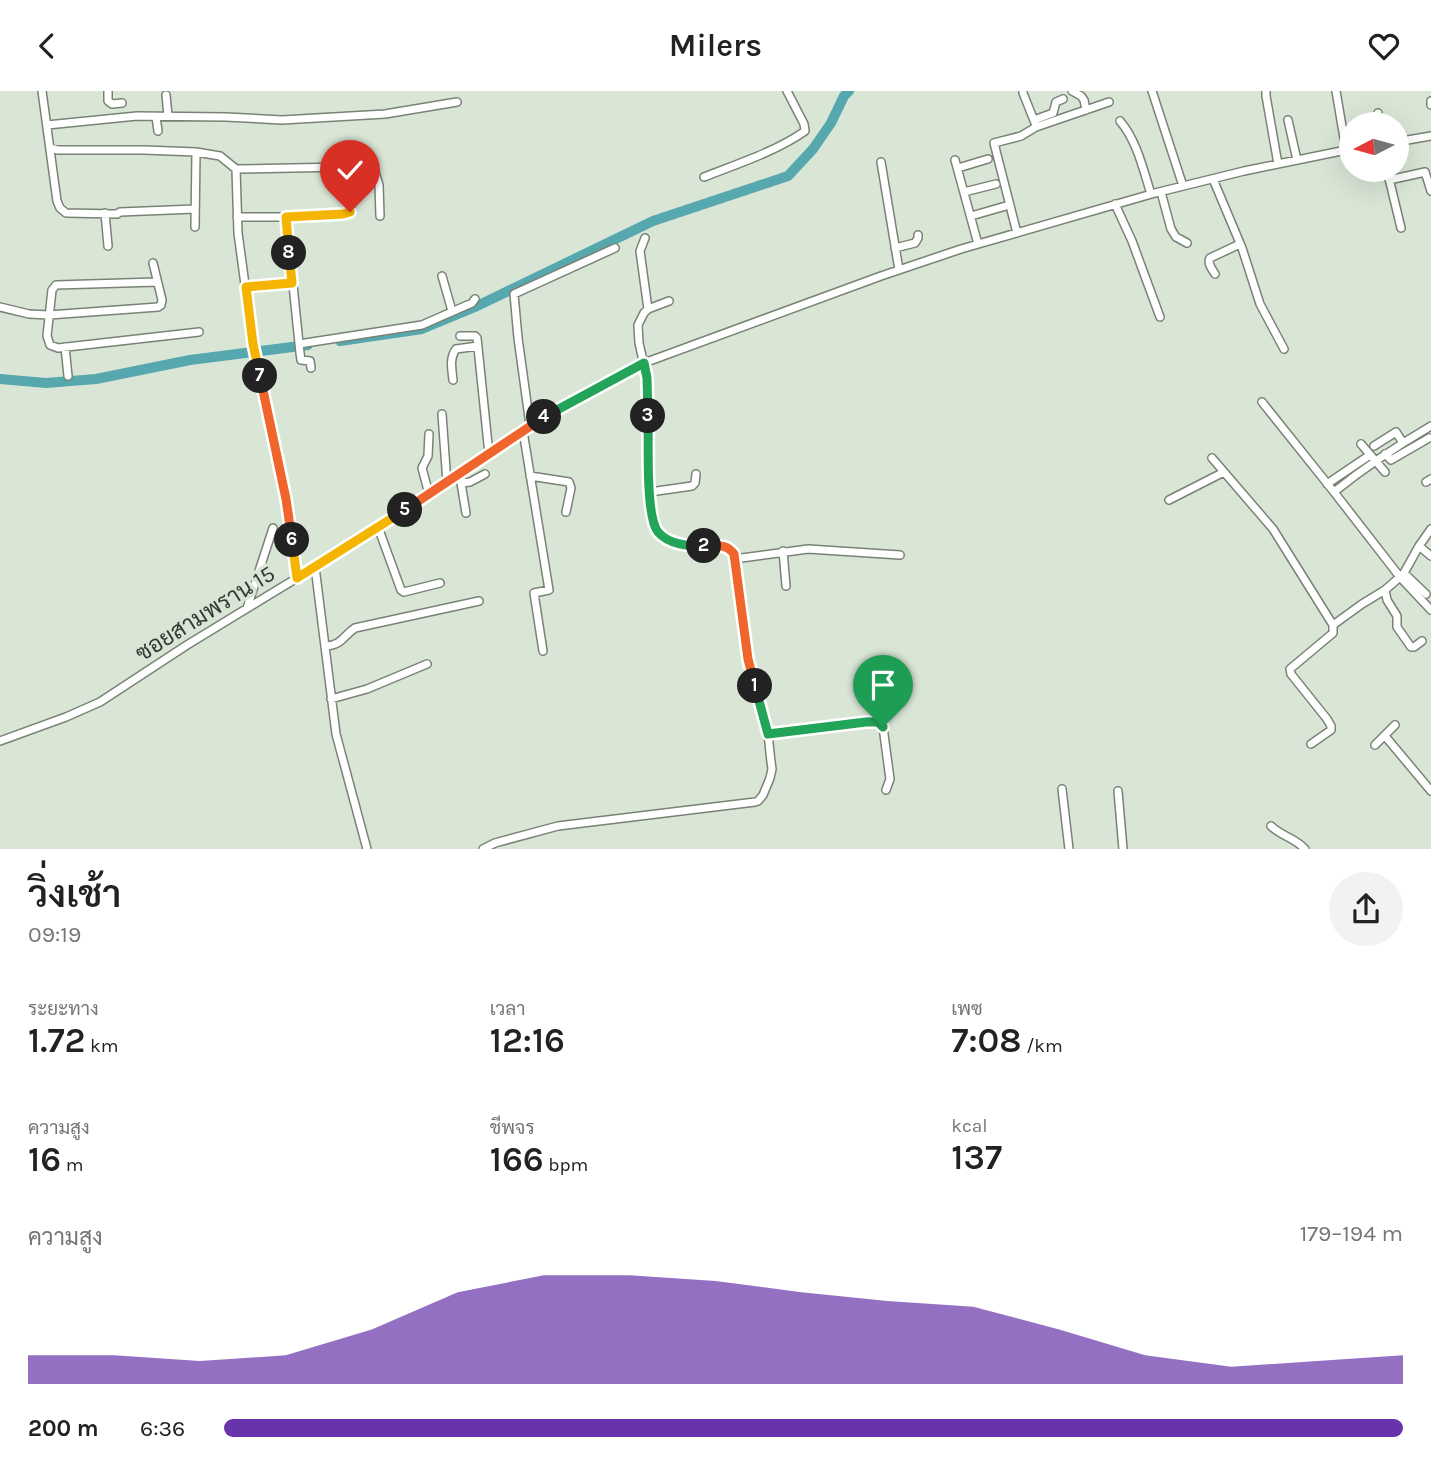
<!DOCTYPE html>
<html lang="th">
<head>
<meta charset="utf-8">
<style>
  body { margin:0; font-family:Karla,Sarabun,sans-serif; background:#f2f2f2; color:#222; height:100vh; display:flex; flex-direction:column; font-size:26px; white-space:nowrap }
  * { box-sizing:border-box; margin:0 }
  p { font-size:23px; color:#767676 }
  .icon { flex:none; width:38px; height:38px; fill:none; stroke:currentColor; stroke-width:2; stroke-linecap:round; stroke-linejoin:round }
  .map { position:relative; height:758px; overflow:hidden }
  .drawer { display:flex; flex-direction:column; background:#fff; flex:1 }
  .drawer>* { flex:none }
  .needle { width:46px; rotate:264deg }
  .controls { position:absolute; left:1339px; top:21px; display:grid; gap:14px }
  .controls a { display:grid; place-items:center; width:70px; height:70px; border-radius:50%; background:#fff; box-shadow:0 7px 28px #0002; font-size:35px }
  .pin { position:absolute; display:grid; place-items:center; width:60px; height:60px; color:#fff; margin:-72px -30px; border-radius:50% 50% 50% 0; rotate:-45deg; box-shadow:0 0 7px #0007 }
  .pin .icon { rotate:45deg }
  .km { position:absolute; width:35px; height:35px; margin:-18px; border-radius:50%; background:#222; color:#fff; font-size:19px; line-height:35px; text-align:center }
  .round { display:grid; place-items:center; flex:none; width:74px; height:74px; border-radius:37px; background:#f2f2f2 }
  .summary { display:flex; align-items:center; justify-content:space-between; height:119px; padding:0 28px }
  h1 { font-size:38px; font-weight:600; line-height:52px }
  .stats { display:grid; grid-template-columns:repeat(3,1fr); gap:10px; height:119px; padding:7px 28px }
  .stats div { display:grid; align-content:center }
  .stats b { font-size:35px; font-weight:600 }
  .stats small { font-size:19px; font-weight:400 }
  .stats p { font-size:19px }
  .chart { height:196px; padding:14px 28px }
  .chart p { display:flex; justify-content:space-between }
  .chart svg { width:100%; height:126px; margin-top:7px; fill:#6734ab; opacity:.7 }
  ul { padding:0 28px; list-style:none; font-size:23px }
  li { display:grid; grid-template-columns:112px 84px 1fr; align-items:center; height:52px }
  li i { height:18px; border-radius:9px; background:#6734ab }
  header { display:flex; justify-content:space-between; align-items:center; height:91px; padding:0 28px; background:#fff; font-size:32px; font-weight:600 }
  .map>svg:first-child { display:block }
</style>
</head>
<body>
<header><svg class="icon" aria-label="back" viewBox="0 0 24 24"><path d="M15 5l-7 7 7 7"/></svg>Milers<svg class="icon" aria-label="heart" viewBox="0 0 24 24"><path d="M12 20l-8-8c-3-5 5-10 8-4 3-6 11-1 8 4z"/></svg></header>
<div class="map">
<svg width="1431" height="758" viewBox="0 0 1431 758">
  <rect width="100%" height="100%" fill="#d9e6d6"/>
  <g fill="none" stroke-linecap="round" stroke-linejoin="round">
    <!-- river -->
    <path stroke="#57a7ae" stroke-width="10" d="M340,250L422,238L475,216L653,130L788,85L813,58L831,32L844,5L849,0
      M0,288L46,292L96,288L190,269L308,254"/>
    <defs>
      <path id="minor" d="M42,0L57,110L60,117L66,122L117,123L120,121L195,118
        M108,0V10L112,13L122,12
        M1072,0L1081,5L1084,9L1086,19
        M1152,0L1183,95
        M1266,0V5L1278,73
        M1336,0L1346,59
        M1023,2L1035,32
        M166,4L168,25
        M1431,10V14
        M1378,22L1379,33
        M156,26L158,40
        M1034,29L1053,22L1056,11L1063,8
        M1288,29L1297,69
        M1120,30C1137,50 1143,78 1151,103
        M47,34L137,25L226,26L282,29L385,23L457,11
        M1396,51L1431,45
        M50,57L58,59H144L196,61L220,65L236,78L238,142L253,253L286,408L297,487
        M955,69L978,153
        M881,71L899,179
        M958,77L988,68
        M236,78L343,76L349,78L351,114L349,122L343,123L286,126
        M1387,79L1401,137
        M351,81H366L376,84L379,94L380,125
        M704,86C737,73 777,60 805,40L804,33L787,0
        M1213,88L1242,157L1260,213L1284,258
        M1389,89L1425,81L1431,100
        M964,101L996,93
        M1161,101L1171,138L1176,146L1187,152
        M1115,113L1132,150L1160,226
        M105,122L108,155
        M971,125L1006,115
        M237,126H286L300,262L301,269L310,270L311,277
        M195,136L196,61
        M1017,142L994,52L1021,45L1036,36L1109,11
        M645,147L640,160L648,218
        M895,157L915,152L918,147V144
        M1215,183C1212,178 1207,172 1210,167L1240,153
        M442,185L452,220
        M157,191L56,194L52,199L47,245L50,254L58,257L199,241
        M246,196L292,192
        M0,216L29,223L49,224L158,216L161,214L162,209L153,172
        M460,245H475L477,247L489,363
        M299,253L422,234L472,212L475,208
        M65,256L68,285
        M453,289C452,279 449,267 456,258L478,255
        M1262,311L1334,401L1400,486L1431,519
        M442,323L447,392
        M530,334L518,247L514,203L615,157
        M523,340L549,499L534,502L543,560
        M429,343L428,365L422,377L429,403
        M1361,353L1385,381
        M1374,355L1396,341L1403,352
        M1385,363L1391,369L1429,347
        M1212,367L1273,438L1333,534
        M461,383V392L466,422
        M530,385L569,391L571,397L566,421
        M1426,391L1431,388
        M461,392L470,391L485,383
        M1327,393L1370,364
        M650,401L692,395L695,392L696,383
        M1334,401C1365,376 1397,355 1431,335
        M1169,409L1224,381
        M378,436L401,499L404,501L440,492
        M1419,455L1431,465
        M783,460L786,495
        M734,468L808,458L900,464
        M315,476L336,643L367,758
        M1404,482L1426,503
        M1385,499L1387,509L1397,525V536L1411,556H1414L1422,550
        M247,517L273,437
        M326,555C342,554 343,545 355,537L479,510
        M331,608L367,598L427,573
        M768,643L866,631H878L883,636L885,651L890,688L886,699
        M1385,645L1431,700
        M0,650L66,626L100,611L187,554L315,476L369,442L461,383L530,334L644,272L881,185L961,158L1155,102L1244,80L1351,58
        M1311,653L1331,639V635L1327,628L1291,583L1290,578L1333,542V534L1362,513L1385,499L1400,486L1404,482L1419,455L1431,438
        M1375,654L1395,634
        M1062,698L1069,758
        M1118,700L1123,758
        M1271,735C1281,745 1295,747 1305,758
        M483,758L495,752L558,735L755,711L758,710L763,704L770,687L772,678L771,671L768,643L748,568L734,462L730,457L725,455H695L674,451L657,440L653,430L648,389L647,287L639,252L638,234L644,222L648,218L669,210"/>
    </defs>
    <!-- minor casing -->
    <use href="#minor" stroke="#788375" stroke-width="10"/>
    <!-- minor -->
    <use href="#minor" stroke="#fff" stroke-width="7"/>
  </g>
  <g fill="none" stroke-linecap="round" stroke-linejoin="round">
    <defs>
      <path id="split-1" d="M755,595L768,643L866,631H878L883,636"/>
      <path id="split-2" d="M704,455C716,455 726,452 734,463L748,568L755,595"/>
      <path id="split-3" d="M648,325C649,348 645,425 658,441C669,454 689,455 704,455"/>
      <path id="split-4" d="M544,326L644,272L647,287L648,325"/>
      <path id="split-5" d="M405,419L544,326"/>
      <path id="split-6" d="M292,449L297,487L405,419"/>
      <path id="split-7" d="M260,285L286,408L292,449"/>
      <path id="split-8" d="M260,285L253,253L246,196L292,192L289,162"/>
      <path id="split-9" d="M289,162L286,126L343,123L350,121"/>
    </defs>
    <!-- split-1 casing -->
    <use href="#split-1" stroke="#fff" stroke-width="14"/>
    <!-- split-2 casing -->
    <use href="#split-2" stroke="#fff" stroke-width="14"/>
    <!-- split-3 casing -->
    <use href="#split-3" stroke="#fff" stroke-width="14"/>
    <!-- split-4 casing -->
    <use href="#split-4" stroke="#fff" stroke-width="14"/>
    <!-- split-5 casing -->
    <use href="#split-5" stroke="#fff" stroke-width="14"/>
    <!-- split-6 casing -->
    <use href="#split-6" stroke="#fff" stroke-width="14"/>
    <!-- split-7 casing -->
    <use href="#split-7" stroke="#fff" stroke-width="14"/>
    <!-- split-8 casing -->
    <use href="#split-8" stroke="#fff" stroke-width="14"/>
    <!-- split-9 casing -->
    <use href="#split-9" stroke="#fff" stroke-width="14"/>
    <!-- split-1 -->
    <use href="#split-1" stroke="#22a559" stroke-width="9"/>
    <!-- split-2 -->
    <use href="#split-2" stroke="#f0652b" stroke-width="9"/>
    <!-- split-3 -->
    <use href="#split-3" stroke="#22a559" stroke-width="9"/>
    <!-- split-4 -->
    <use href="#split-4" stroke="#22a559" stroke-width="9"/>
    <!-- split-5 -->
    <use href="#split-5" stroke="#f0652b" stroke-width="9"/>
    <!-- split-6 -->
    <use href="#split-6" stroke="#f5b400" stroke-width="9"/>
    <!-- split-7 -->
    <use href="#split-7" stroke="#f0652b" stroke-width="9"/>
    <!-- split-8 -->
    <use href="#split-8" stroke="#f5b400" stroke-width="9"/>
    <!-- split-9 -->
    <use href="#split-9" stroke="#f5b400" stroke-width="9"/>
  </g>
  <g text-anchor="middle" stroke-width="7" stroke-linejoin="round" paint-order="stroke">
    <!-- street labels -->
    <g font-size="23" fill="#353a34" stroke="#d9e6d6">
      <text transform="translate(205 522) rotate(-32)" y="8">ซอยสามพราน 15</text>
    </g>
  </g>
</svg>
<div class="controls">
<a><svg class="needle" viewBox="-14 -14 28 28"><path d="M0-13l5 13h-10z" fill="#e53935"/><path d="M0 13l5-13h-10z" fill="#767676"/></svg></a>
</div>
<div class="pin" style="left:883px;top:636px;background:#1e9e55"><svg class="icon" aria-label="arrive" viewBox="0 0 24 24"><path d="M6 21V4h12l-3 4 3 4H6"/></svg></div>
<div class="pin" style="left:350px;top:121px;background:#d93025"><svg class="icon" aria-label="check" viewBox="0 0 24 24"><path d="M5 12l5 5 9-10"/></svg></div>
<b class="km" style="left:755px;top:595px">1</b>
<b class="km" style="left:704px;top:455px">2</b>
<b class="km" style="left:648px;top:325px">3</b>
<b class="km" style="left:544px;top:326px">4</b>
<b class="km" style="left:405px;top:419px">5</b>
<b class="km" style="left:292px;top:449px">6</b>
<b class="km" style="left:260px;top:285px">7</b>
<b class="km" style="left:289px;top:162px">8</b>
</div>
<section class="drawer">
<div class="summary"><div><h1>วิ่งเช้า</h1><p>09:19</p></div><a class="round"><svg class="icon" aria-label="share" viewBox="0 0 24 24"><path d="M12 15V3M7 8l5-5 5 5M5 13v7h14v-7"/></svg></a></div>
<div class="stats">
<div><p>ระยะทาง</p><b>1.72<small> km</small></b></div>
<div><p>เวลา</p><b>12:16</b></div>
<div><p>เพซ</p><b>7:08<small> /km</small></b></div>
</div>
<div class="stats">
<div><p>ความสูง</p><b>16<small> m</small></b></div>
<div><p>ชีพจร</p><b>166<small> bpm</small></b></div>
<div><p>kcal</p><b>137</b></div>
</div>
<div class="chart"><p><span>ความสูง</span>179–194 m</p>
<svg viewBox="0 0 160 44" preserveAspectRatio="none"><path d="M0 44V34L10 34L20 36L30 34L40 25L50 12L60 6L70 6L80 8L90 12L100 15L110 17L120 25L130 34L140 38L150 36L160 34V44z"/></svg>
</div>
<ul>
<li><b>200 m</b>6:36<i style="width:100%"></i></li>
</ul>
</section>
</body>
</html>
